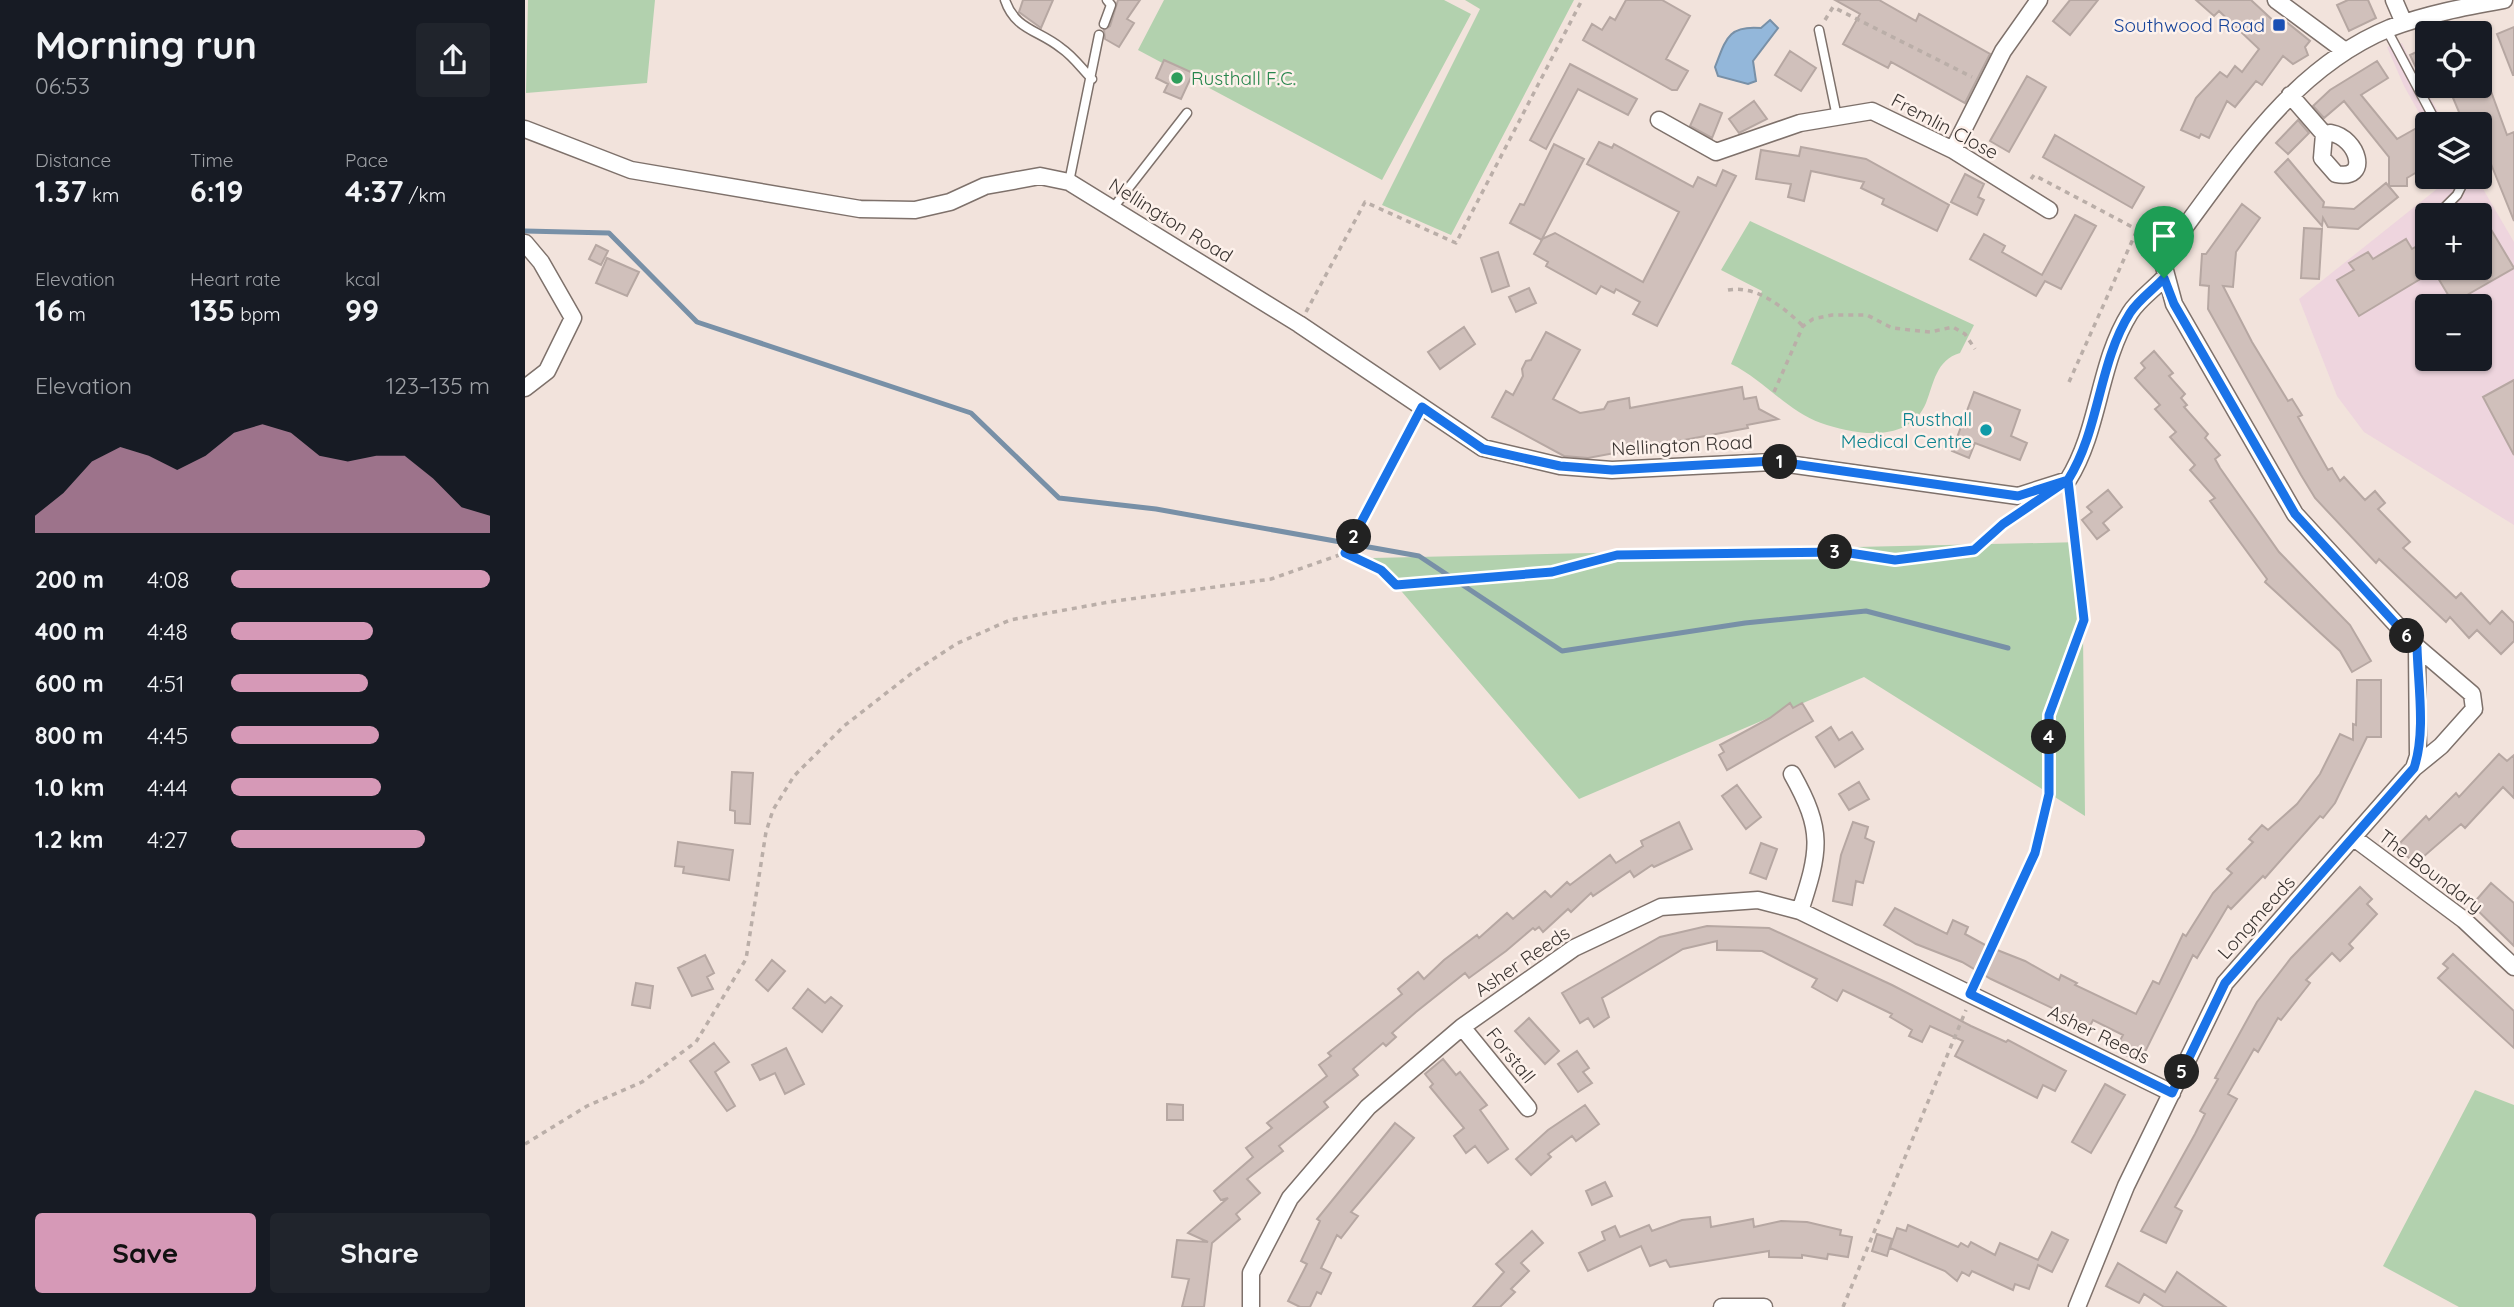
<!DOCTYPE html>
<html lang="en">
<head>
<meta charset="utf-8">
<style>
  body { margin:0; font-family:Quicksand,sans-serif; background:#20242c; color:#f1f3f6; height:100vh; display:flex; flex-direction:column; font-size:26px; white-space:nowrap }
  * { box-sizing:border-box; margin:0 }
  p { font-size:23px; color:#9ea1a6 }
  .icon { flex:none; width:38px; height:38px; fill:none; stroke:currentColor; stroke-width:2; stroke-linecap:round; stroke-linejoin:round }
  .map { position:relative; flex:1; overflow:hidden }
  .details { display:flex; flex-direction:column; background:#171b24; width:525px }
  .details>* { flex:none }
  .controls { position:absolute; left:1890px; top:21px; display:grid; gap:14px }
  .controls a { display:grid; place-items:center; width:77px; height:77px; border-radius:7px; background:#171b24; box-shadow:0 2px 5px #0004; font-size:35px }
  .pin { position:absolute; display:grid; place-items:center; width:60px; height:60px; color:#fff; margin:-72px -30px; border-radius:50% 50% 50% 0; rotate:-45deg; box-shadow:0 0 7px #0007 }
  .pin .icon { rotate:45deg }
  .km { position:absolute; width:35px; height:35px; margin:-18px; border-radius:50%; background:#222; color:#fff; font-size:19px; line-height:35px; text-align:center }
  .round { display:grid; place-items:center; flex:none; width:74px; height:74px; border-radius:7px; background:#20242c }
  .overview { display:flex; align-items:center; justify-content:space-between; height:119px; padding:0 35px }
  h1 { font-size:38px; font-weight:700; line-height:52px }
  .metrics { display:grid; grid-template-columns:repeat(3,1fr); gap:10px; height:119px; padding:7px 35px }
  .metrics div { display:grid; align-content:center }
  .metrics b { font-size:30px; font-weight:700 }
  .metrics small { font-size:19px; font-weight:400 }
  .metrics p { font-size:19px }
  .chart { height:196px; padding:14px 35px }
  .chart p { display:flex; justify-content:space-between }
  .chart svg { width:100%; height:126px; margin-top:7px; fill:#d699b7; opacity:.7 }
  .button { display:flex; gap:14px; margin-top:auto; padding:14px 35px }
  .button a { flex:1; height:80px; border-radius:7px; background:#d699b7; color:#111; font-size:28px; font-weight:700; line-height:80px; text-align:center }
  .button a+a { background:#20242c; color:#f1f3f6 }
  ul { padding:0 35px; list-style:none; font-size:23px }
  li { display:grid; grid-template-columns:112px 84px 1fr; align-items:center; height:52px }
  li i { height:18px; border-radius:9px; background:#d699b7 }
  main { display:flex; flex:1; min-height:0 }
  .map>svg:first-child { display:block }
</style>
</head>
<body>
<main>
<section class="details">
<div class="overview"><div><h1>Morning run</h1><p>06:53</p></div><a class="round"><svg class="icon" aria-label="share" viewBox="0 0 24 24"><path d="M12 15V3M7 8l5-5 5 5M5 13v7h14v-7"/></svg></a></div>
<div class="metrics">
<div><p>Distance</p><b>1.37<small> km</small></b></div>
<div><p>Time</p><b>6:19</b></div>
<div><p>Pace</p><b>4:37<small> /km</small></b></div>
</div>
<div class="metrics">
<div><p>Elevation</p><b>16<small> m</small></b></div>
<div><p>Heart rate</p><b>135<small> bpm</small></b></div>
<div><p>kcal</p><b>99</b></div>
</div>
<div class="chart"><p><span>Elevation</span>123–135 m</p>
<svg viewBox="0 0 160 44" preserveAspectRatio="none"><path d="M0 44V38L10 30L20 19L30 14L40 17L50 22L60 17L70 9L80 6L90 9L100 17L110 19L120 17L130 17L140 25L150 35L160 38V44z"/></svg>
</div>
<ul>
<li><b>200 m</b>4:08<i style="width:100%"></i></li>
<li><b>400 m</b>4:48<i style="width:55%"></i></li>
<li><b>600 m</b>4:51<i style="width:53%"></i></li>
<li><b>800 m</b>4:45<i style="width:57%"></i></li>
<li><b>1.0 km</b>4:44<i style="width:58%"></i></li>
<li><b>1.2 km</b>4:27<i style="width:75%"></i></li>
</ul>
<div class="button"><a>Save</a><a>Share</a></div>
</section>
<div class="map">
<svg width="1989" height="1307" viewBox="0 0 1989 1307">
  <rect width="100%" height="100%" fill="#f2e3dc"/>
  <!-- education -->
  <path fill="#eed5de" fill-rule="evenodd" d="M1877,43L1888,67L1920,124H1902V127L1879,86L1862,47Z
    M1927,177H1951L1989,242V525L1839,432L1812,396L1774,299ZM1902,215H1955V268H1902ZM1902,306H1955V359H1902Z"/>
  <!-- green -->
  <path fill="#b2d1ae" d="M3,0H130L122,83L1,93Z
    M639,0H919L946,14L857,180L613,50Z
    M940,0H1049L926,235L857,205L955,9Z
    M1225,221L1449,325L1435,353C1411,360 1409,383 1401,403C1384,444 1330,435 1296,423C1262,411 1238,379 1206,364L1237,291L1196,270Z
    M1557,542L1560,816L1339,677L1054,799L848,558Z
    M1950,1090L1989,1105V1307H1934L1858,1266Z"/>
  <!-- water -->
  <path fill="#93b7da" stroke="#7890a7" stroke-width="2" d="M1245,20L1253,28L1228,61L1231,81L1223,84L1193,76L1190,67C1201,39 1203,25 1236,28Z"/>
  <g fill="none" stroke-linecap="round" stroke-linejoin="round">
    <!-- stream -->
    <path stroke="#7890a7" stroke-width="5" d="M0,231L84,233L172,322L446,413L534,498L631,509L894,556L1037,651L1220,623L1341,611L1483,648"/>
  </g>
  <!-- building -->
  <path fill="#d0c0bb" stroke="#b6a7a2" stroke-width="2" d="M498,0H528L516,28L494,12Z
    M593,0H615L602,19L609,23L594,47L580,39L579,30L585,26Z
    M1101,0H1137L1165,16L1141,59L1163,71L1152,90H1147L1058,40L1067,24L1077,30L1085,17L1090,20Z
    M1310,0H1354L1391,21L1394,14L1465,54L1440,103L1366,62L1363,68L1318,44L1335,14Z
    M1545,0H1573L1545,35L1528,21Z
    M1671,0H1726L1754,26L1759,20L1785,41L1780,47L1783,55L1768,64L1758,56L1737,85L1731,81L1710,107L1702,101L1684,138L1676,134L1674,138L1656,130L1671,98L1695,72L1702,77L1710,66L1717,72L1734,49L1694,11L1689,16Z
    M1823,0H1843L1851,18L1824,31L1812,5Z
    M1989,27V75H1988L1972,34Z
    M1902,47V91L1885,55Z
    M1265,51L1291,68L1276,91L1250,75Z
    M639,60L668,73L656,99L639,92L643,84L631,78Z
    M1852,61L1863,78L1836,95L1872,139L1897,125L1902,134V166L1882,178V186H1864V157L1819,101L1799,118L1788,106L1805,90Z
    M1045,64L1112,99L1103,115L1053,89L1021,149L1005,140Z
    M1502,76L1521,87L1484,152L1465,141Z
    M1923,86H1964L1982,135L1989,132V221L1966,164L1955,169V124H1939Z
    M1229,101L1242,119L1214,133L1204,119Z
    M1175,104L1197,113L1187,138L1165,126Z
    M1773,120L1784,133L1763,154L1751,143Z
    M1530,135L1619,187L1607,208L1518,157Z
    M1074,142L1087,148L1089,144L1168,187L1173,177L1191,186L1198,170L1211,176L1132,326L1108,314L1115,302L1091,289L1089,293L1076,286L1071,294L1021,266L1023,262L1009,254L1017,240L985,223L995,204L999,205L1029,144L1059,159L1017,239L1030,233L1118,282L1154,212L1062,164Z
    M1276,147L1341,159L1424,205L1412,231L1357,204L1359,199L1336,188L1339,182L1286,171L1279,201L1263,197L1266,184L1231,179L1236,150L1274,156Z
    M1763,159L1799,202L1798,207L1829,209L1861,183L1873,197L1833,229L1803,227L1798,218L1797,226L1750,172Z
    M1440,174L1459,184L1453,197L1459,200L1452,215L1426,202Z
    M1717,204L1735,218L1711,252L1708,287L1698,286L1727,342L1763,401L1767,399L1777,415L1773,417L1803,470L1807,468L1815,481L1819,477L1840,500L1850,491L1860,503L1853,509L1885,542L1878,548L1931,598L1936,593L1965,624L1977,611L1989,623V641L1976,654L1952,630L1944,638L1925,617L1921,622L1854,559L1851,563L1790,498L1776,475L1683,309L1684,286L1675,285L1677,254H1681Z
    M1955,211L1989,268L1928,303L1907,268H1955Z
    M1550,215L1571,226L1536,289L1520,281L1511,296L1445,259L1459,234L1480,246L1477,252L1517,275Z
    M1779,228L1797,229L1794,279L1776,278Z
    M1881,239L1887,249L1902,240V275L1834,316L1812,280L1829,270L1824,263L1843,252L1848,259Z
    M71,245L83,251L76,265L64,259Z
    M973,252L984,286L967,292L956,258Z
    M82,258L114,272L102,296L71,283Z
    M1004,288L1011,303L991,312L984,297Z
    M939,327L950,344L915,369L903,352Z
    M1021,332L1055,350L1028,399L1055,413L1079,409L1083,402L1104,398L1105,408L1217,387L1219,399L1231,397L1234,409L1253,419L1222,425L1223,428L1063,458L1039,456L967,417L981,391L988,395L998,376L997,369L1001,361L1006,360Z
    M1629,351L1648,373L1644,376L1660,394L1656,398L1662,405L1659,407L1683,434L1680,438L1695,455L1690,459L1695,468L1754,552L1825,625L1846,661L1827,672L1815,651L1740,582L1742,579L1685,501L1690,498L1665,470L1670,465L1645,437L1651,432L1630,409L1635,405L1610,378L1620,368L1616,363Z
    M1989,380V455L1958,397Z
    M1449,392L1495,410L1486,436L1502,443L1495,460L1450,443L1444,458L1427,451Z
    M1583,490L1597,507L1578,523L1584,530L1572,539L1557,520L1567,512L1562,507Z
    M1832,680H1856V737H1842L1810,803L1798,818L1795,816L1740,878L1738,876L1706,909L1703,906L1672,958L1668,955L1615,1062L1599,1054L1600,1050L1592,1046L1598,1035L1568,1020L1565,1026L1548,1018L1466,979L1437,962L1391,944L1359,925L1370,908L1422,934L1428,920L1443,927L1440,934L1462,946L1500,961L1534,980L1536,975L1552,983L1550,985L1611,1014L1628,981L1634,984L1658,934L1661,936L1688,893L1707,873L1702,869L1728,842L1724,839L1737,825L1743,830L1772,804L1795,774L1815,734L1828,740V724L1831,725Z
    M1265,703L1268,708L1277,703L1288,721L1202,770L1194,755L1199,752L1195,745L1245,718Z
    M1306,727L1314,740L1327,732L1338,749L1310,767L1291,737Z
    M1974,754L1982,761L1989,755V798L1978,787L1940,828L1936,824L1890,864L1872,846L1901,816L1904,820L1931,793L1934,797Z
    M207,772L228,773L225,824L210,823V811L205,810Z
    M1334,782L1344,799L1324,810L1314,794Z
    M1212,785L1236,817L1221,829L1197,796Z
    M1154,822L1167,849L1129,867L1127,865L1109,877L1105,871L1068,896L1066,893L1046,912L1043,909L1018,932L1014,927L1010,930L1008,928L981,951L944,978L940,973L891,1012L867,1033L871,1037L861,1046L858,1043L828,1069L833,1075L799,1102L803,1107L754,1146L758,1151L722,1179L735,1193L711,1214L715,1219L687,1243L679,1307H657L664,1279L647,1277L652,1240L683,1242L663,1233L703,1198L696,1200L689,1191L728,1157L721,1148L747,1128L742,1123L802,1076L794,1065L806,1056L803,1053L877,994L873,989L893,972L899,979L919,960L952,935L954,938L982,913L988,919L1020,891L1026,897L1042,882L1045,885L1085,855L1091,863L1118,846L1116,841Z
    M1328,822L1343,827L1340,838L1349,842L1338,883L1331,881L1327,905L1308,901L1316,855Z
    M153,842L208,850L204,880L158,873L159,867L150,866Z
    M1236,843L1252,849L1241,879L1225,873Z
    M1966,883L1989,903V946L1947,905Z
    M1835,887L1847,899L1842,904L1852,914L1824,944L1828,948L1815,961L1807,953L1781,980L1785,983L1756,1020L1753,1018L1733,1052L1729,1049L1703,1094L1712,1099L1650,1207L1657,1211L1641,1243L1616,1231L1670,1134L1680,1114L1675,1111L1693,1079L1690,1078L1732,1002L1766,958Z
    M1182,926L1244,928L1367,985L1446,1026L1481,1042L1483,1040L1541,1071L1530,1091L1518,1085L1512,1098L1430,1056L1438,1041L1405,1026L1397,1042L1384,1036L1387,1030L1365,1017L1367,1014L1318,990L1312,1001L1287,987L1292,979L1262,964L1237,951L1192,950V941L1158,949L1077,998L1084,1017L1069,1027L1063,1018L1055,1023L1037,993L1135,937Z
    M1928,954L1989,1011V1048L1913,978L1923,968L1918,964Z
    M180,955L189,973L182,977L188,989L167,996L153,968Z
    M247,960L260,971L243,991L231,980Z
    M111,983L128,986L125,1008L107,1005Z
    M283,989L300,1003L306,997L317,1006L297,1032L268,1008Z
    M1004,1018L1034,1051L1020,1064L990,1031Z
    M189,1043L204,1062L190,1072L210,1106L202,1111L165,1061Z
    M261,1048L279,1084L260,1094L250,1073L235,1080L227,1065Z
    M1052,1051L1064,1068L1058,1072L1067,1083L1053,1092L1033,1064Z
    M918,1059L931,1075L935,1072L962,1105L955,1110L983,1149L963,1163L950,1146L941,1153L929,1136L939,1128L905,1087L908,1084L900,1074Z
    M1580,1084L1600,1095L1566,1153L1547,1142Z
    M642,1104L658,1105V1120H642Z
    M1060,1105L1074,1124L1051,1141L1047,1136L1023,1154L1026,1157L1006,1175L991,1159L1023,1130Z
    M870,1123L889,1138L826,1212L833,1216L816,1238L812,1235L796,1268L806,1273L796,1294L792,1292L785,1307H775L763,1301L782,1264L776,1261L795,1221L792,1219Z
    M1080,1182L1087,1196L1067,1205L1061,1191Z
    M1185,1217L1186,1227L1228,1219L1229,1227L1256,1221L1282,1222L1316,1230L1315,1235L1327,1237L1323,1257L1303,1254L1302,1259L1277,1255V1258L1244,1257V1251L1145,1267L1141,1260L1125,1266L1116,1246L1063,1271L1054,1253L1080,1240L1077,1232L1090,1226L1095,1237L1124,1225L1127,1231L1157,1220Z
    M1383,1225L1433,1247L1436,1243L1443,1247L1446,1242L1470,1255L1475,1243L1513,1260L1527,1232L1543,1240L1527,1272L1513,1265L1504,1289L1490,1284L1488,1290L1447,1271L1444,1276L1437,1272L1432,1281L1420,1271L1365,1248L1372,1228L1381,1231Z
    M1007,1231L1018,1243L996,1263L1004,1271L986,1289L990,1292L975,1307H948L979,1272L971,1264Z
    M1352,1234L1367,1239L1362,1256L1347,1251Z
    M1593,1263L1640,1292L1652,1272L1701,1307H1639L1619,1294L1614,1303L1581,1286Z"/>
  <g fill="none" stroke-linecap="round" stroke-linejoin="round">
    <defs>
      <path id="lane" d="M480,0C490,30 514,30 536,48C548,56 557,69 567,79
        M579,24L586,5L582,0
        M1294,30L1312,117
        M1862,30L1912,124
        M544,182L574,35
        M588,208L662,113
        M1912,215L1932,195L1941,177
        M1896,225L1902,221"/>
      <path id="street" d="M1751,0L1820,51
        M1869,0L1879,23
        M1765,95L1799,134
        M1134,120L1191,152L1275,123L1347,111L1428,150L1524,210
        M0,129L106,170L335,209L390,210L425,202L460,186L515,176L544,182L774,324L958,448L1035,466L1087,470L1248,462L1493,496L1543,480C1575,429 1573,364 1605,313C1613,300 1629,289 1639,278
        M1806,133C1833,138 1846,181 1811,174L1797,158L1799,134Z
        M1428,150L1478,51L1514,0
        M0,243L16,262L48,318L22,371L0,388
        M1889,768L1916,746L1949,709L1947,694L1892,647
        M1267,774C1299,831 1295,850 1275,911
        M1829,838L1939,920L1989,967
        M937,1027L1003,1108
        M726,1307V1273L765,1198L843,1107L937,1027L1049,948L1136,907L1233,900L1275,911L1647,1093
        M1197,1307H1239
        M1552,1307L1601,1186L1700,983L1889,768L1893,756L1892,647L1770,514L1649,304L1638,263L1645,247C1708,164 1765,69 1865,28C1902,14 1940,7 1979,0"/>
    </defs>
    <!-- lane casing -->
    <use href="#lane" stroke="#7e716b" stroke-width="11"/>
    <!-- street casing -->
    <use href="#street" stroke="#7e716b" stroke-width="19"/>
    <!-- path -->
    <path stroke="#baaea8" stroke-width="3.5" stroke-dasharray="5 5" stroke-linecap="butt" d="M1300,20L1308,7L1447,77
      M1506,179L1509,175L1630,239
      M1203,290C1232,285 1258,307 1278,326
      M781,312L840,202L931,243L1057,0
      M1544,382L1612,230
      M1249,392L1278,326L1288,319L1307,315H1342L1367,328L1405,332L1428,327L1440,334L1450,349
      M820,553L890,419
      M1452,979L1510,853L1524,794V715L1559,620L1545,494
      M0,1144L62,1106L117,1082L171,1042L221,959L241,832L248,810L269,776L319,726L387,673L431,644L485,620L584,602L746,579L820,553L856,570L871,585L1027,572L1092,555L1318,552L1369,560L1449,549L1497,512
      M1318,1307L1441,1010"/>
    <!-- lane -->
    <use href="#lane" stroke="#fff" stroke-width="8"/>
    <!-- street -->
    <use href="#street" stroke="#fff" stroke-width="16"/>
  </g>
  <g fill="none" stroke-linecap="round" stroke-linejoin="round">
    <defs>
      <path id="route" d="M1639,278C1629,289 1613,300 1605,313C1573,364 1575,429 1543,480L1493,496L1248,461L1087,470L1035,466L958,449L897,407L820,553L856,570L871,585L1027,572L1092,555L1318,552L1370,560L1449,550L1478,524L1543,480L1559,620L1524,715V794L1510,853L1445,994L1647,1093L1700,983L1889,768C1901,732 1893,685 1892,647L1770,514L1649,304L1639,278"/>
    </defs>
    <!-- route casing -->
    <use href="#route" stroke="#fff" stroke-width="14"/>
    <!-- route -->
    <use href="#route" stroke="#1a73e8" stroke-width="9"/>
  </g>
  <!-- markers -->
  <rect fill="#1a4fb4" stroke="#fdf1eb" stroke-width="2.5" x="1747" y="18" width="14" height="14" rx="3.5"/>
  <circle fill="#2e9e5b" stroke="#fdf1eb" stroke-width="2.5" cx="652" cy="78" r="7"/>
  <circle fill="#0f9aa8" stroke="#fdf1eb" stroke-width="2.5" cx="1461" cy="430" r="7"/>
  <g text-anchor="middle" stroke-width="5" stroke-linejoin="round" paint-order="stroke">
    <!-- transit labels -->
    <g font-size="19" fill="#164399" stroke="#fdf1eb" text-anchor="end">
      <text x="1740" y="32">Southwood Road</text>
    </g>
    <!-- leisure labels -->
    <g font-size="19" fill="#27864d" stroke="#fdf1eb" text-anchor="start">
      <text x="666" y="85">Rusthall F.C.</text>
    </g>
    <!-- street labels -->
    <g font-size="19" fill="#3a3431" stroke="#fdf1eb">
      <text transform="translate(1420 126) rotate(28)" y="7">Fremlin Close</text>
      <text transform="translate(646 220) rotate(32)" y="7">Nellington Road</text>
      <text transform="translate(1157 445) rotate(-3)" y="7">Nellington Road</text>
      <text transform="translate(1906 871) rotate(37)" y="7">The Boundary</text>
      <text transform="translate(1731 917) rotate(-48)" y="7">Longmeads</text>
      <text transform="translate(997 961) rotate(-34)" y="7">Asher Reeds</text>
      <text transform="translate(1574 1034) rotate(26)" y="7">Asher Reeds</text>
      <text transform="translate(986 1055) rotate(51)" y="7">Forstall</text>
    </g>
    <!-- culture labels -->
    <g font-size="19" fill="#0d838f" stroke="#fdf1eb" text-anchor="end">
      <text x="1447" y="426">Rusthall<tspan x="1447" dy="22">Medical Centre</tspan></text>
    </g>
  </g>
</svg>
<div class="controls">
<a><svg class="icon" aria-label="locate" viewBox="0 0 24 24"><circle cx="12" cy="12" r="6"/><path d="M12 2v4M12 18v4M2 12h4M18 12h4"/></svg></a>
<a><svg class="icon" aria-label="layers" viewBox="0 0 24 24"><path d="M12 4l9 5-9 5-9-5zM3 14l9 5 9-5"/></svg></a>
<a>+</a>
<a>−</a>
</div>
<div class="pin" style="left:1639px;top:278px;background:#1e9e55"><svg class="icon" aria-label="arrive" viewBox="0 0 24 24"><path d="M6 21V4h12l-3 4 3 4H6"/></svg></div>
<b class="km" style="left:1255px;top:462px">1</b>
<b class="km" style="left:829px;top:537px">2</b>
<b class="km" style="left:1310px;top:552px">3</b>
<b class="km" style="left:1524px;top:737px">4</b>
<b class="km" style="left:1657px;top:1072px">5</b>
<b class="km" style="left:1882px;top:636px">6</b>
</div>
</main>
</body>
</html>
